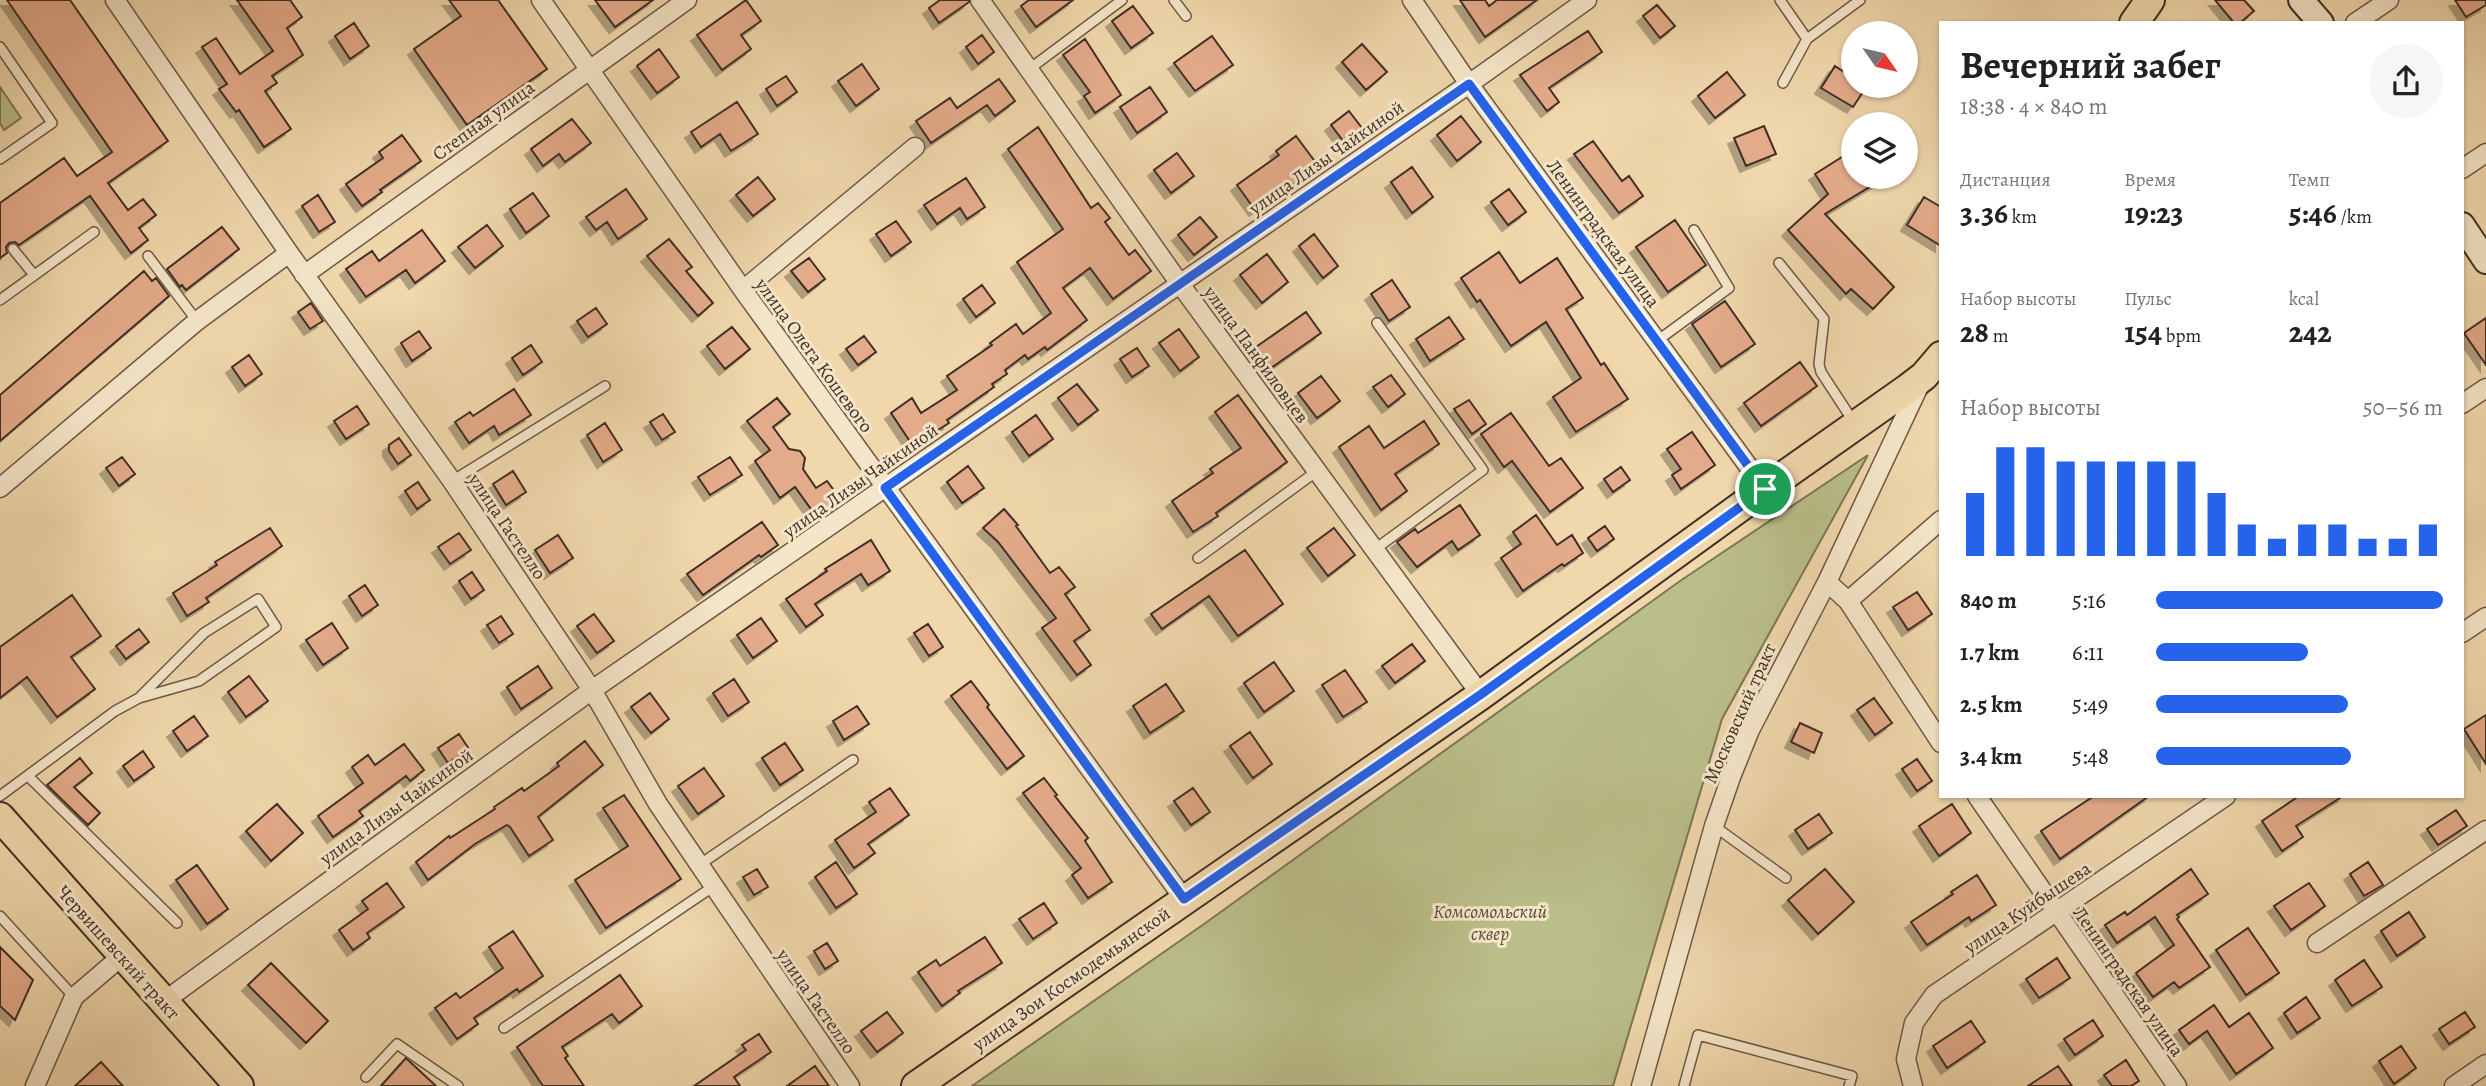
<!DOCTYPE html>
<html lang="ru">
<head>
<meta charset="utf-8">
<style>
  body { margin:0; font-family:Alegreya,serif; background:#f6f6f6; color:#222; height:100vh; display:flex; flex-direction:column; font-size:26px; white-space:nowrap }
  * { box-sizing:border-box; margin:0 }
  p { font-size:23px; color:#767676 }
  .icon { flex:none; width:38px; height:38px; fill:none; stroke:currentColor; stroke-width:2; stroke-linecap:round; stroke-linejoin:round }
  .map { position:relative; flex:1; overflow:hidden }
  .panel { position:absolute; left:1939px; top:21px; width:525px; height:777px; display:flex; flex-direction:column; background:#fff; border-radius:0px; box-shadow:0 2px 5px #0004 }
  .panel>* { flex:none }
  .needle { width:46px; rotate:124deg }
  .fabs { position:absolute; left:1841px; top:21px; display:grid; gap:14px }
  .fabs a { display:grid; place-items:center; width:77px; height:77px; border-radius:50%; background:#fff; box-shadow:0 2px 5px #0004; font-size:35px }
  .pin { position:absolute; display:grid; place-items:center; width:60px; height:60px; color:#fff; margin:-30px; border:4px solid #fff; border-radius:50%; box-shadow:0 2px 7px #0007 }
  .round { display:grid; place-items:center; flex:none; width:74px; height:74px; border-radius:37px; background:#f6f6f6 }
  .overview { display:flex; align-items:center; justify-content:space-between; height:119px; padding:0 21px }
  h1 { font-size:38px; font-weight:600; line-height:52px }
  .figures { display:grid; grid-template-columns:repeat(3,1fr); gap:10px; height:119px; padding:7px 21px }
  .figures div { display:grid; align-content:center }
  .figures b { font-size:30px; font-weight:600 }
  .figures small { font-size:19px; font-weight:400 }
  .figures p { font-size:19px }
  .chart { height:196px; padding:14px 21px }
  .chart p { display:flex; justify-content:space-between }
  .chart svg { width:100%; height:126px; margin-top:7px; stroke:#2563eb; stroke-width:6 }
  ul { padding:0 21px; list-style:none; font-size:23px }
  li { display:grid; grid-template-columns:112px 84px 1fr; align-items:center; height:52px }
  li i { height:18px; border-radius:9px; background:#2563eb }
  .map>svg:first-child { display:block }
</style>
</head>
<body>
<div class="map">
<svg width="2486" height="1086" viewBox="0 0 2486 1086">
  <defs>
    <filter id="shadow"><feDropShadow dx="-6" dy="6" stdDeviation="0" flood-color="#0004"/></filter>
  </defs>
  <rect width="100%" height="100%" fill="#f0d8ac"/>
  <filter id="stains"><feTurbulence type="fractalNoise" baseFrequency=".00286" numOctaves="4"/><feColorMatrix values="0 0 0 0 .2 0 0 0 0 .09 0 0 0 0 .02 0 0 0 .5 -.17"/></filter>
  <radialGradient id="worn" r=".72"><stop offset=".6" stop-color="#630" stop-opacity="0"/><stop offset="1" stop-color="#630" stop-opacity=".3"/></radialGradient>
  <!-- green -->
  <path fill="#babe89" stroke="#7e7658" stroke-width="2" d="M0,87L21,118L4,130L0,123Z
    M1868,455L1722,719L1613,1086H972L1204,924L1680,581Z"/>
  <!-- building -->
  <path fill="#e4ab8a" stroke="#412e26" stroke-width="2" filter="url(#shadow)" d="M7,0H70L168,141L108,183L128,210L143,199L156,215L139,228L148,240L131,253L90,196L19,245L15,242L9,243L6,247L7,253L0,258V203L64,158L77,176L112,152Z
    M237,0H290L302,17L287,28L303,55L272,76L277,83L265,91L291,129L264,147L239,110L236,112L219,89L227,84L202,47L216,38L240,74L273,51Z
    M449,0H498L547,69L467,125L414,49L461,16Z
    M595,0H653L615,27Z
    M746,0L761,21L741,35L751,49L722,70L697,35Z
    M940,0H969V2L939,23L929,8Z
    M1029,0H1073L1036,27L1021,6Z
    M1460,0H1485L1489,6L1497,0H1537L1485,37Z
    M2215,0H2244L2254,11L2240,23H2234Z
    M2455,0H2486V5L2466,17Z
    M1657,5L1675,26L1660,38L1643,16Z
    M1133,6L1153,33L1131,48L1112,21Z
    M354,23L369,46L350,59L335,36Z
    M1588,31L1602,52L1549,88L1559,102L1547,111L1520,75Z
    M982,35L994,52L978,64L966,47Z
    M1212,36L1233,65L1195,91L1174,63Z
    M1085,39L1121,95L1095,113L1084,96L1090,92L1063,55Z
    M1362,44L1387,72L1366,90L1342,62Z
    M659,49L679,77L657,93L637,66Z
    M862,64L879,89L856,106L838,81Z
    M1835,66L1853,78V86H1867L1853,107L1821,88Z
    M1727,72L1745,95L1715,118L1698,96Z
    M786,76L797,92L777,106L766,89Z
    M999,79L1015,101L995,116L987,105L931,143L916,121L950,98L957,108Z
    M1150,87L1167,112L1137,133L1120,107Z
    M737,102L758,134L731,151L720,134L701,147L691,132Z
    M1349,111L1365,132L1347,146L1331,125Z
    M1461,116L1481,142L1457,161L1437,135Z
    M572,119L591,143L565,162L559,154L543,166L531,149Z
    M1764,126L1776,154L1746,166L1734,138Z
    M1038,127L1091,208L1098,203L1110,218L1105,222L1129,255L1135,250L1151,271L1113,299L1090,268L1063,288L1087,320L1047,350L1045,347L1028,359L1025,355L1005,370L1007,374L992,384L994,387L947,420L949,423L913,446L891,413L912,398L921,413L957,390L947,376L992,345L990,343L1016,324L1023,334L1051,313L1017,262L1063,229L1008,149Z
    M402,135L421,161L380,190L382,192L362,206L346,184L383,158L379,152Z
    M1296,136L1319,167L1255,210L1237,185L1279,155L1276,151Z
    M1593,141L1622,181L1629,176L1643,196L1619,213L1574,154Z
    M1853,150V177H1886L1825,214L1894,287L1873,309L1851,289L1846,294L1788,230L1828,194L1815,174Z
    M1177,153L1194,176L1171,193L1154,170Z
    M1412,167L1433,197L1412,213L1391,182Z
    M758,177L775,199L753,216L736,195Z
    M966,178L985,207L967,219L960,208L937,224L924,205Z
    M626,189L647,219L618,239L607,222L596,230L586,217Z
    M1509,189L1526,212L1508,225L1491,202Z
    M533,193L549,216L526,233L510,209Z
    M318,195L335,222L319,232L302,206Z
    M1924,197L1941,207V246L1907,225Z
    M1200,217L1217,237L1194,255L1178,235Z
    M1675,220L1706,265L1668,292L1636,247Z
    M896,221L911,242L891,256L876,234Z
    M487,225L503,246L475,268L458,247Z
    M222,227L239,249L186,290L182,285L180,287L167,269Z
    M422,230L445,261L415,283L406,270L366,297L346,269L372,251L379,261Z
    M1314,234L1338,266L1323,278L1299,246Z
    M669,239L692,267L686,271L713,303L698,316L647,256Z
    M1499,252L1520,283L1557,258L1583,298L1566,309L1601,365L1604,363L1628,399L1576,432L1553,397L1581,378L1546,322L1511,346L1480,300L1477,302L1461,278Z
    M1267,254L1288,282L1262,303L1240,275Z
    M809,258L825,279L808,292L791,271Z
    M144,271L152,281L156,278L169,296L0,441V395Z
    M1392,280L1410,307L1389,321L1371,294Z
    M982,285L995,303L976,317L963,299Z
    M1725,301L1755,344L1721,367L1692,324Z
    M311,303L323,321L310,329L298,312Z
    M596,308L607,324L588,337L577,321Z
    M1306,312L1321,333L1271,368L1256,347Z
    M1449,317L1464,339L1430,361L1416,339Z
    M2486,318V365L2464,333Z
    M732,327L750,349L725,369L707,346Z
    M1179,329L1199,357L1180,371L1159,343Z
    M419,331L431,348L412,361L401,343Z
    M864,336L876,352L858,365L846,349Z
    M531,345L542,362L523,375L512,358Z
    M1137,348L1149,366L1132,377L1120,359Z
    M249,355L262,374L245,386L232,367Z
    M1800,362L1817,386L1761,426L1744,403Z
    M1391,375L1405,394L1388,407L1373,387Z
    M1321,376L1340,401L1317,418L1298,393Z
    M1077,384L1098,410L1078,425L1058,398Z
    M514,389L531,415L499,435L494,426L469,443L455,422L470,412L473,416Z
    M1238,395L1287,462L1216,513L1218,516L1193,532L1172,501L1213,473L1210,469L1241,448L1215,412Z
    M777,398L790,414L773,427L789,449L800,451L805,458L803,469L816,488L827,481L842,501L818,519L795,487L780,498L755,461L770,450L747,421Z
    M1469,400L1486,424L1472,434L1454,409Z
    M357,406L369,424L346,439L334,421Z
    M1511,413L1549,466L1561,458L1583,488L1550,512L1512,461L1504,467L1481,434Z
    M663,414L675,432L662,440L650,422Z
    M1036,415L1053,439L1029,456L1012,432Z
    M1424,421L1439,444L1395,474L1407,491L1381,510L1339,447L1369,426L1384,448Z
    M605,423L622,450L603,462L587,435Z
    M1692,432L1715,465L1681,489L1672,475L1681,469L1667,449Z
    M399,438L411,455L398,464L389,451V445Z
    M122,457L135,474L119,486L106,468Z
    M730,457L742,475L710,495L698,477Z
    M968,466L984,488L962,503L947,482Z
    M1621,467L1630,480L1613,492L1604,479Z
    M513,471L526,492L506,505L493,484Z
    M418,482L430,500L417,509L405,491Z
    M1460,505L1480,535L1458,550L1452,541L1417,567L1397,542L1415,529L1418,533Z
    M1004,509L1018,525L1016,526L1050,573L1059,567L1075,587L1065,594L1090,630L1074,641L1091,665L1077,675L1042,628L1056,618L998,542L983,528Z
    M1536,515L1557,545L1572,535L1583,553L1564,566L1562,564L1523,591L1501,558L1521,544L1513,532Z
    M762,522L778,545L761,557L759,555L703,595L687,574Z
    M1605,526L1614,539L1597,551L1588,538Z
    M270,528L282,546L206,598L209,602L187,616L173,593L217,565L215,562Z
    M1334,528L1355,555L1328,576L1307,548Z
    M459,533L471,550L450,564L438,547Z
    M558,535L573,558L550,573L535,550Z
    M871,540L890,571L868,585L861,574L815,604L823,615L806,627L786,599L827,571L825,569Z
    M1245,550L1283,604L1238,636L1209,596L1162,629L1151,614Z
    M472,572L484,590L471,599L459,581Z
    M365,585L378,605L362,616L349,596Z
    M1917,592L1932,614L1908,630L1893,607Z
    M72,595L101,636L71,657L95,689L57,717L27,677L0,698V647Z
    M594,614L614,641L597,653L577,626Z
    M501,616L513,634L499,643L487,625Z
    M761,618L777,641L753,658L737,635Z
    M332,623L348,648L323,665L306,640Z
    M928,624L943,647L929,656L914,633Z
    M139,629L149,642L126,659L116,646Z
    M1412,644L1425,661L1395,683L1382,666Z
    M1274,662L1294,691L1264,712L1244,683Z
    M538,666L552,688L521,709L507,687Z
    M1345,670L1367,702L1343,717L1322,685Z
    M249,676L268,701L246,717L228,692Z
    M734,679L749,702L728,716L713,693Z
    M971,681L989,705L987,707L1024,756L1007,769L951,696Z
    M1166,684L1184,711L1150,733L1133,706Z
    M650,693L669,719L651,733L631,707Z
    M1874,698L1892,723L1875,735L1857,710Z
    M857,706L869,724L844,740L833,721Z
    M2486,715V764L2464,729Z
    M194,716L208,736L187,751L173,731Z
    M1800,723L1822,733L1814,753L1791,742Z
    M1250,732L1272,764L1253,778L1230,746Z
    M459,734L469,749L448,763L438,748Z
    M585,741L603,765L538,817L553,840L529,856L510,827L507,825L475,844L428,880L416,862L449,836L450,838L495,809L494,807L522,788L524,791L559,766L557,763Z
    M785,743L803,770L780,785L762,758Z
    M404,744L424,770L410,781L406,776L359,811L363,816L333,837L318,816L363,783L352,767L368,755L375,765Z
    M143,751L154,767L134,781L123,766Z
    M80,758L92,773L74,787L100,813L88,825L47,785Z
    M1917,759L1932,781L1917,791L1902,769Z
    M704,768L724,796L698,814L678,786Z
    M1044,778L1057,795L1055,796L1088,838L1085,841L1112,882L1088,898L1072,875L1081,868L1023,793Z
    M890,788L909,815L868,844L875,853L854,868L835,840L876,812L869,802Z
    M1193,788L1210,812L1191,825L1174,801Z
    M624,795L681,879L606,928L575,880L628,846L603,808Z
    M2094,796H2149L2060,859L2041,831Z
    M2299,796H2343L2296,826L2303,837L2282,851L2262,821Z
    M277,804L303,833L271,861L246,831Z
    M1952,804L1971,833L1939,856L1919,826Z
    M2456,810L2467,826L2438,845L2427,829Z
    M1819,814L1832,833L1808,849L1795,830Z
    M836,862L857,894L836,908L815,877Z
    M2368,862L2383,885L2364,896L2350,874Z
    M197,865L228,909L207,924L176,880Z
    M757,869L768,887L754,895L743,877Z
    M1825,869L1854,902L1818,934L1788,900Z
    M2191,869L2208,894L2177,915L2179,917L2177,919L2210,967L2179,988L2174,982L2153,997L2136,973L2174,945L2155,917L2117,943L2105,925L2125,912L2127,915Z
    M1977,875L1996,905L1971,921L1969,917L1927,945L1911,922L1953,894L1951,892Z
    M387,883L404,907L367,933L370,938L353,950L339,930L368,909L362,901Z
    M2309,883L2325,906L2291,930L2274,906Z
    M1044,903L1057,923L1033,939L1019,919Z
    M2409,912L2425,937L2397,956L2381,931Z
    M2248,928L2279,973L2246,995L2216,950Z
    M513,931L543,976L519,992L517,989L474,1018L478,1024L457,1039L435,1008L456,993L460,998L503,968L489,947Z
    M985,937L1002,963L958,991L960,993L942,1006L918,972L936,960L940,966Z
    M827,943L838,961L825,969L814,951Z
    M0,947L33,980L15,1020L0,1006Z
    M2057,958L2070,978L2039,998L2026,979Z
    M2364,960L2382,987L2352,1006L2335,980Z
    M271,963L328,1021L306,1043L248,985Z
    M620,975L642,1006L619,1023L612,1014L562,1047L568,1056L565,1058L584,1086H543L517,1047Z
    M2306,997L2320,1018L2297,1033L2284,1013Z
    M2214,1005L2229,1027L2249,1013L2273,1048L2236,1074L2207,1031L2189,1044L2179,1030Z
    M887,1012L903,1033L877,1052L861,1031Z
    M2465,1012L2475,1027L2449,1044L2439,1029Z
    M2093,1020L2103,1036L2075,1055L2064,1039Z
    M1971,1021L1985,1042L1947,1068L1933,1046Z
    M759,1034L771,1052L734,1077L740,1086H694L746,1050L742,1045Z
    M2401,1046L2416,1068L2394,1084L2379,1061Z
    M406,1058L407,1059L436,1086H381Z
    M2126,1060L2139,1081L2131,1086H2112L2104,1075Z
    M101,1062L123,1086H75Z
    M815,1066L829,1086H787Z
    M2058,1066L2072,1086H2028Z"/>
  <g fill="none" stroke-linecap="round" stroke-linejoin="round">
    <defs>
      <path id="lane" d="M1174,0L1186,16
        M1780,0L1807,39
        M0,47L52,123L0,159
        M1028,70L1122,0
        M1783,83L1807,39L1860,0
        M13,249L34,275
        M148,256L197,321
        M1779,263L1824,319L1819,364L1821,372L1853,421
        M0,300L94,232
        M1657,341L1729,288L1694,230
        M452,481L605,386
        M1374,550L1483,470L1377,323
        M1198,558L1317,471
        M28,776L177,923
        M0,796L115,711L139,698L199,681L276,627L258,599L204,633L139,698
        M1714,826L1786,878
        M699,865L853,760
        M0,916L74,997
        M504,1028L714,886
        M366,1077L397,1044L458,1086
        M1684,1086L1698,1035L1852,1076L1849,1086"/>
      <path id="street" d="M115,0L289,253L452,481L592,690L658,804L850,1086
        M541,0L743,290L1184,899
        M980,0L1180,284L1481,695
        M1412,0L1469,84L1765,489
        M2355,23L2389,0
        M2462,169L2486,153
        M304,275L687,0
        M743,290L915,147
        M2462,404L2486,388
        M0,488L197,321L289,253
        M1827,582L1848,601L1941,743
        M1848,601L1941,520
        M2462,633L2486,617
        M1977,796L2177,1086
        M2317,943L2486,830
        M163,1002L592,690L1469,84L1587,0
        M35,1086L74,997L122,956
        M1641,1086L1714,826L1731,777L1750,730L1827,582L1921,382
        M1913,1086L1906,1059L1914,1023L1934,995L2226,796
        M2454,1086L2486,1064"/>
      <path id="secondary" d="M2301,0L2321,23
        M2462,225L2486,261"/>
      <path id="primary" d="M2134,23L2150,0
        M0,817L239,1086
        M916,1086L1481,695L1765,489L1907,389L1924,376L1941,356"/>
    </defs>
    <!-- lane casing -->
    <use href="#lane" stroke="#6d5848" stroke-width="12"/>
    <!-- street casing -->
    <use href="#street" stroke="#6d5848" stroke-width="21"/>
    <!-- secondary casing -->
    <use href="#secondary" stroke="#412e26" stroke-width="28"/>
    <!-- primary casing -->
    <use href="#primary" stroke="#412e26" stroke-width="32"/>
    <!-- lane -->
    <use href="#lane" stroke="#f5e6c9" stroke-width="9"/>
    <!-- street -->
    <use href="#street" stroke="#f5e6c9" stroke-width="18"/>
    <!-- secondary -->
    <use href="#secondary" stroke="#f5e6c9" stroke-width="24"/>
    <!-- primary -->
    <use href="#primary" stroke="#f0d8ac" stroke-width="28"/>
  </g>
  <g fill="none" stroke-linecap="round" stroke-linejoin="round">
    <defs>
      <path id="route" d="M1469,84L1765,489L1480,695L1184,899L885,488Z"/>
    </defs>
    <!-- route casing -->
    <use href="#route" stroke="#fff" stroke-width="14"/>
    <!-- route -->
    <use href="#route" stroke="#2563eb" stroke-width="9"/>
  </g>
  <g text-anchor="middle" stroke-width="6" stroke-linejoin="round" paint-order="stroke">
    <!-- street labels -->
    <g font-size="19" fill="#412e26" stroke="#f5e6c9">
      <text transform="translate(483 120) rotate(-36)" y="7">Степная улица</text>
      <text transform="translate(1326 157) rotate(-35)" y="7">улица Лизы Чайкиной</text>
      <text transform="translate(1604 233) rotate(54)" y="7">Ленинградская улица</text>
      <text transform="translate(1257 354) rotate(54)" y="7">улица Панфиловцев</text>
      <text transform="translate(815 355) rotate(54)" y="7">улица Олега Кошевого</text>
      <text transform="translate(860 480) rotate(-35)" y="7">улица Лизы Чайкиной</text>
      <text transform="translate(508 526) rotate(56)" y="7">улица Гастелло</text>
      <text transform="translate(1739 713) rotate(-66)" y="7">Московский тракт</text>
      <text transform="translate(396 806) rotate(-36)" y="7">улица Лизы Чайкиной</text>
      <text transform="translate(2027 907) rotate(-34)" y="7">улица Куйбышева</text>
      <text transform="translate(119 952) rotate(48)" y="7">Червишевский тракт</text>
      <text transform="translate(1071 978) rotate(-35)" y="7">улица Зои Космодемьянской</text>
      <text transform="translate(2129 981) rotate(55)" y="7">Ленинградская улица</text>
      <text transform="translate(817 1001) rotate(55)" y="7">улица Гастелло</text>
    </g>
    <!-- park labels -->
    <g font-size="19" font-style="italic" fill="#594b3a" stroke="#f5e6c9">
      <text x="1490" y="918">Комсомольский<tspan x="1490" dy="22">сквер</tspan></text>
    </g>
  </g>
  <rect width="100%" height="100%" filter="url(#stains)"/>
  <rect width="100%" height="100%" fill="url(#worn)"/>
</svg>
<div class="fabs">
<a><svg class="needle" viewBox="-14 -14 28 28"><path d="M0-13l5 13h-10z" fill="#e53935"/><path d="M0 13l5-13h-10z" fill="#767676"/></svg></a>
<a><svg class="icon" aria-label="layers" viewBox="0 0 24 24"><path d="M12 4l9 5-9 5-9-5zM3 14l9 5 9-5"/></svg></a>
</div>
<div class="pin" style="left:1765px;top:489px;background:#1e9e55"><svg class="icon" aria-label="arrive" viewBox="0 0 24 24"><path d="M6 21V4h12l-3 4 3 4H6"/></svg></div>
<section class="panel">
<div class="overview"><div><h1>Вечерний забег</h1><p>18:38 · 4 × 840 m</p></div><a class="round"><svg class="icon" aria-label="share" viewBox="0 0 24 24"><path d="M12 15V3M7 8l5-5 5 5M5 13v7h14v-7"/></svg></a></div>
<div class="figures">
<div><p>Дистанция</p><b>3.36<small> km</small></b></div>
<div><p>Время</p><b>19:23</b></div>
<div><p>Темп</p><b>5:46<small> /km</small></b></div>
</div>
<div class="figures">
<div><p>Набор высоты</p><b>28<small> m</small></b></div>
<div><p>Пульс</p><b>154<small> bpm</small></b></div>
<div><p>kcal</p><b>242</b></div>
</div>
<div class="chart"><p><span>Набор высоты</span>50–56 m</p>
<svg viewBox="0 0 160 44" preserveAspectRatio="none"><path d="M5 44V22M15 44V6M25 44V6M35 44V11M45 44V11M55 44V11M65 44V11M75 44V11M85 44V22M95 44V33M105 44V38M115 44V33M125 44V33M135 44V38M145 44V38M155 44V33"/></svg>
</div>
<ul>
<li><b>840 m</b>5:16<i style="width:100%"></i></li>
<li><b>1.7 km</b>6:11<i style="width:53%"></i></li>
<li><b>2.5 km</b>5:49<i style="width:67%"></i></li>
<li><b>3.4 km</b>5:48<i style="width:68%"></i></li>
</ul>
</section>
</div>
</body>
</html>
